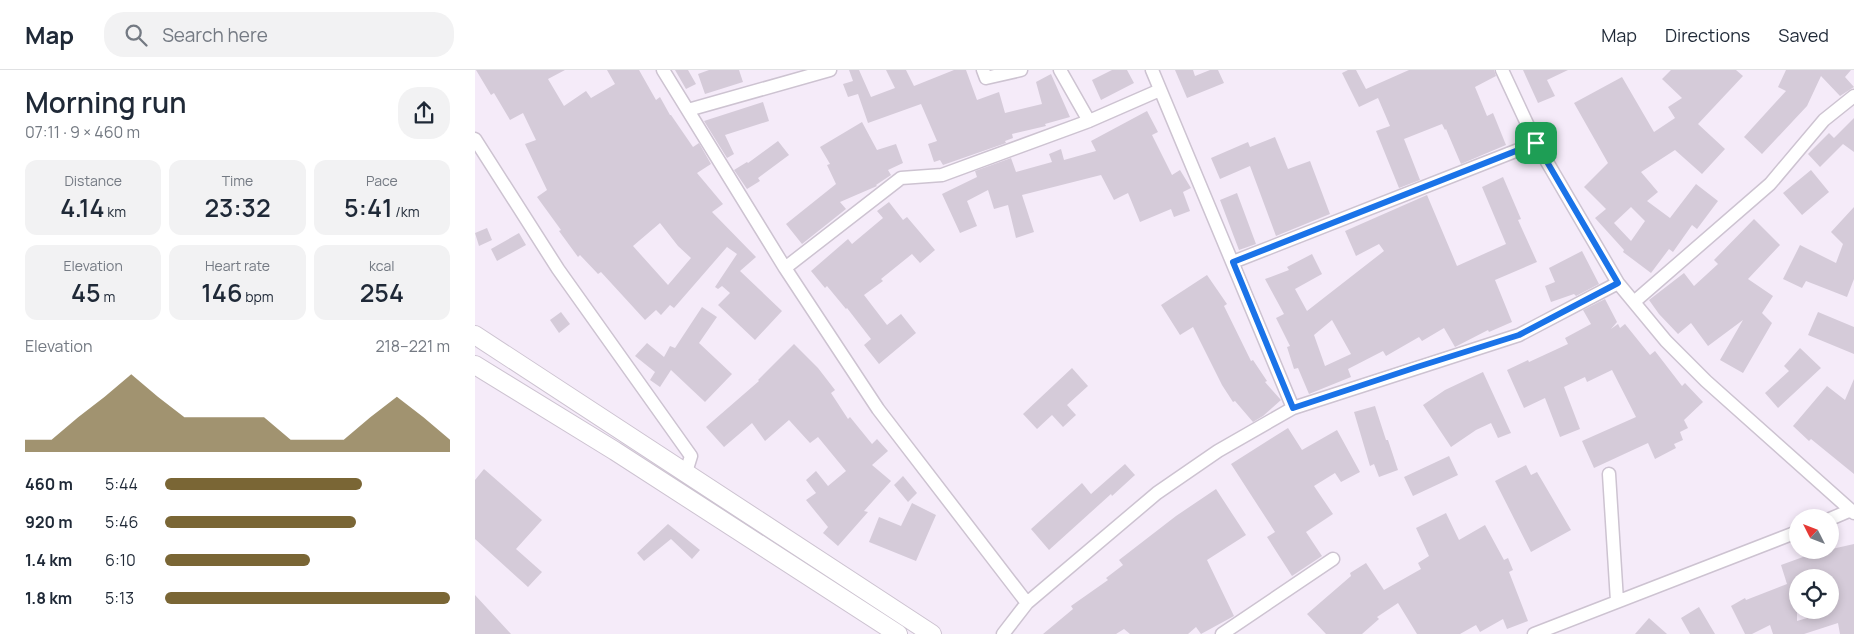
<!DOCTYPE html>
<html lang="en">
<head>
<meta charset="utf-8">
<style>
  body { margin:0; font-family:Manrope,sans-serif; background:#f2f2f3; color:#1f2937; height:100vh; display:flex; flex-direction:column; font-size:19px; white-space:nowrap }
  * { box-sizing:border-box; margin:0 }
  p { font-size:16px; color:#747a83 }
  .icon { flex:none; width:28px; height:28px; fill:none; stroke:currentColor; stroke-width:2; stroke-linecap:round; stroke-linejoin:round }
  .map { position:relative; flex:1; overflow:hidden }
  .drawer { display:flex; flex-direction:column; background:#fff; width:475px }
  .drawer>* { flex:none }
  .needle { width:32px; rotate:312deg }
  .tools { position:absolute; left:1314px; top:439px; display:grid; gap:10px }
  .tools a { display:grid; place-items:center; width:50px; height:50px; border-radius:50%; background:#fff; box-shadow:0 2px 8px #0003; font-size:25px }
  .pin { position:absolute; display:grid; place-items:center; width:42px; height:42px; color:#fff; margin:-21px; border-radius:10px; box-shadow:0 2px 8px #0006 }
  .round { display:grid; place-items:center; flex:none; width:52px; height:52px; border-radius:20px; background:#f2f2f3 }
  .headline { display:flex; align-items:center; justify-content:space-between; height:85px; padding:0 25px }
  h1 { font-size:28px; font-weight:600; line-height:38px }
  .figures { display:grid; grid-template-columns:repeat(3,1fr); gap:8px; height:85px; padding:5px 25px }
  .figures div { display:grid; align-content:center; border-radius:12px; background:#f2f2f3; text-align:center }
  .figures b { font-size:25px; font-weight:600 }
  .figures small { font-size:14px; font-weight:400 }
  .figures p { font-size:14px }
  .chart { height:140px; padding:10px 25px }
  .chart p { display:flex; justify-content:space-between }
  .chart svg { width:100%; height:90px; margin-top:5px; fill:#7a6635; opacity:.7 }
  ul { padding:0 25px; list-style:none; font-size:16px }
  li { display:grid; grid-template-columns:80px 60px 1fr; align-items:center; height:38px }
  li i { height:12px; border-radius:6px; background:#7a6635 }
  header { display:flex; align-items:center; gap:30px; box-sizing:border-box; height:70px; padding:0 25px; background:#fff; border-bottom:1px solid #e0e1e3 }
  header strong { font-size:24px }
  nav { display:flex; gap:28px; margin-inline-start:auto; font-size:18px }
  .search { width:350px; height:45px; background:#f2f2f3; display:flex; align-items:center; gap:12px; box-sizing:border-box; padding:0 18px; border-radius:20px; color:#747a83; font-size:19px }
  main { display:flex; flex:1; min-height:0 }
  .map>svg:first-child { display:block }
</style>
</head>
<body>
<header>
<strong>Map</strong>
<div class="search"><svg class="icon" aria-label="search" viewBox="0 0 24 24"><circle cx="10" cy="10" r="6"/><path d="M15 15l6 6"/></svg>Search here</div>
<nav><a>Map</a><a>Directions</a><a>Saved</a></nav>
</header>
<main>
<section class="drawer">
<div class="headline"><div><h1>Morning run</h1><p>07:11 · 9 × 460 m</p></div><a class="round"><svg class="icon" aria-label="share" viewBox="0 0 24 24"><path d="M12 15V3M7 8l5-5 5 5M5 13v7h14v-7"/></svg></a></div>
<div class="figures">
<div><p>Distance</p><b>4.14<small> km</small></b></div>
<div><p>Time</p><b>23:32</b></div>
<div><p>Pace</p><b>5:41<small> /km</small></b></div>
</div>
<div class="figures">
<div><p>Elevation</p><b>45<small> m</small></b></div>
<div><p>Heart rate</p><b>146<small> bpm</small></b></div>
<div><p>kcal</p><b>254</b></div>
</div>
<div class="chart"><p><span>Elevation</span>218–221 m</p>
<svg viewBox="0 0 160 44" preserveAspectRatio="none"><path d="M0 44V38L10 38L20 27L30 17L40 6L50 17L60 27L70 27L80 27L90 27L100 38L110 38L120 38L130 27L140 17L150 27L160 38V44z"/></svg>
</div>
<ul>
<li><b>460 m</b>5:44<i style="width:69%"></i></li>
<li><b>920 m</b>5:46<i style="width:67%"></i></li>
<li><b>1.4 km</b>6:10<i style="width:51%"></i></li>
<li><b>1.8 km</b>5:13<i style="width:100%"></i></li>
</ul>
</section>
<div class="map">
<svg width="1379" height="564" viewBox="0 0 1379 564">
  <rect width="100%" height="100%" fill="#f5ebf9"/>
  <!-- building -->
  <path fill="#d5cbd9" fill-rule="evenodd" d="M1,0H90L73,9L89,36L111,21L116,28L140,14L132,0H164L181,30L185,27L195,45H196L218,77L224,73L236,94L222,103L248,134L237,142L281,187L265,201L307,241L280,270L243,235L255,223L247,216L243,219L240,217L262,184L252,177L199,238L195,235L186,245L181,240L170,250L126,202L123,204L105,185L103,187L84,161L86,160L62,127L72,120L50,74L61,70L48,43L35,50L19,23L16,25ZM185,153L203,176L216,188L193,215L158,176Z
    M200,0H213L221,14L211,19Z
    M234,0H264L268,12L230,24L223,4Z
    M374,0H384L396,27L420,18L411,0H431L439,16L479,0H491L502,30L524,22L530,43L567,34L561,12L576,4L595,47L570,54L571,56L537,64L538,68L530,71L531,73L468,95L465,90L459,92L453,74L462,71L446,34L393,53L383,24L373,27L368,14L378,11Z
    M637,0H652L659,13L626,30L617,10Z
    M700,0H718L720,6L735,0H743L749,13L712,28Z
    M873,0H881L891,19L934,0H1019L1021,6L1000,17L1012,46L1018,43L1031,75L986,94L971,59L970,60L967,54L929,69L945,110L924,118L901,61L915,56L903,28L884,37L867,3Z
    M1048,0H1093L1072,10L1080,26L1063,33Z
    M1196,0H1261L1268,6L1223,54L1250,79L1227,104L1200,80L1166,102L1183,122L1172,131L1195,148L1221,114L1243,131L1222,159L1217,155L1198,182L1194,179L1176,203L1148,182L1149,180L1120,148L1131,139L1109,117L1133,93L1099,33L1147,7L1179,62L1200,48L1193,37L1207,28L1187,9ZM1156,137L1170,151L1156,171L1139,153Z
    M1311,0H1376L1370,7L1379,17L1365,26L1346,6L1332,36L1287,84L1269,67L1311,21L1303,17Z
    M288,32L294,51L250,65L259,84L252,88L229,51Z
    M672,41L683,62L677,65L697,105L705,100L716,118L708,122L715,141L699,147L696,139L665,152L653,123L639,130L626,105L547,125L559,162L541,168L533,135L519,139L513,120L492,131L502,156L485,163L467,124L502,107L500,101L536,88L541,102L577,92L574,84L586,79L589,90L621,81L616,71Z
    M1379,48V82L1368,74L1345,97L1333,84L1354,63L1359,68Z
    M387,52L402,80L421,74L428,93L413,100L416,105L401,115L402,116L365,132L371,139L327,174L311,154L361,114L352,95L355,94L345,77Z
    M800,67L813,99L835,91L855,144L801,166L775,96L745,109L736,88L773,72L775,77Z
    M303,71L314,85L283,108L285,111L272,119L259,100L272,92L273,93Z
    M1336,100L1354,122L1327,145L1308,123Z
    M1028,107L1046,149L1043,150L1062,192L1020,210L1037,252L1014,262L1013,260L980,277L969,258L947,271L944,267L911,286L908,281L873,299L876,307L834,324L823,298L819,299L812,277L815,276L801,248L809,244L790,209L814,200L812,197L837,184L847,204L820,219L832,241L909,181L904,174L881,186L870,161L952,125L982,196L1031,174L1007,117ZM857,250L876,284L850,296L839,265Z
    M762,123L781,174L764,180L745,130Z
    M414,132L428,150L432,147L460,180L445,193L437,184L406,209L408,211L389,225L412,255L426,244L441,263L404,294L389,275L396,269L372,238L371,239L352,216L350,218L336,201L373,169L377,174L408,148L402,141Z
    M1379,137V209L1372,227L1331,211L1327,218L1308,209L1325,175L1361,193L1368,174L1356,162Z
    M1279,149L1305,175L1273,209L1298,226L1287,243L1297,253L1268,303L1245,290L1268,250L1233,276L1216,253L1203,264L1184,244L1174,230L1209,203L1219,216L1243,194L1239,190Z
    M12,158L17,170L4,176L0,163Z
    M44,163L51,175L22,191L16,179Z
    M1107,181L1124,214L1101,226L1099,224L1076,232L1070,216L1080,212L1074,198Z
    M732,205L752,234L749,236L776,291L778,290L792,311L790,312L806,330L788,346L778,352L760,331L758,332L747,315L718,257L705,265L686,235Z
    M1130,229L1142,252L1136,259L1143,254L1145,258L1150,254L1175,285L1180,281L1207,316L1210,313L1228,332L1209,350L1213,358L1205,362L1208,370L1199,374L1201,378L1180,389L1173,373L1119,398L1107,371L1161,347L1137,300L1112,312L1110,307L1089,317L1105,359L1085,367L1070,328L1049,338L1032,300L1053,290L1054,292L1093,274L1090,268L1116,254L1108,240Z
    M227,237L242,247L224,273L257,304L230,332L196,300L185,317L175,310L180,302L160,286L172,273L189,287L195,276L200,278Z
    M86,242L95,254L84,263L75,250Z
    M1343,242L1379,257V284L1333,265Z
    M319,274L343,298L360,320L356,323L373,349L375,347L397,374L402,369L413,381L397,395L416,411L389,441L393,442L363,476L348,463L353,457L331,430L341,423L331,410L341,401L353,416L371,401L343,367L335,373L314,350L290,371L277,353L249,377L231,357L284,311L283,310Z
    M1325,278L1346,298L1303,338L1290,323L1314,301L1309,296Z
    M597,298L613,316L592,335L601,345L588,357L577,345L562,359L548,344Z
    M1008,302L1036,363L1023,368L1016,353L1001,360L976,377L948,335L970,320Z
    M1379,309V404L1336,369L1334,371L1318,356L1352,316L1370,330Z
    M900,336L911,370H913L923,400L904,407L899,394L895,396L879,342Z
    M813,358L827,380L862,360L885,402L866,412L860,403L839,416L858,444L831,462L847,486L817,506L792,467L800,462L756,394Z
    M974,386L983,405L938,426L929,407Z
    M650,394L660,405L637,426L636,424L574,480L556,459L607,413L616,424Z
    M1051,395L1056,405L1062,402L1096,460L1056,482L1020,411Z
    M9,399L67,450L41,479L67,502L53,517L0,469V410Z
    M428,406L442,423L433,432L419,415Z
    M741,419L771,465L732,490L759,546L726,564L721,557L713,564H655L649,559L641,564H568L598,539L596,536L633,510L631,508L648,495L644,490L701,446Z
    M437,433L461,445L441,491L394,472L404,447L426,456Z
    M971,443L984,470L1010,455L1029,490L1033,488L1038,500L1034,502L1053,551L1032,559L1028,549L1005,562L1001,555L985,564H942L923,533L902,547L904,549L887,564H851L832,544L876,506L875,503L891,493L909,520L946,499L943,493L954,486L941,458Z
    M193,454L225,480L217,489L196,469L169,491L162,483Z
    M1379,474V564H1365L1363,553L1329,564H1298L1295,555L1277,564H1270L1256,536L1270,528L1271,530L1312,514L1306,495L1339,483ZM1322,508H1355V541L1322,551Z
    M0,525L36,564H0Z
    M1224,537L1240,564H1215L1206,548Z
    M1174,548L1192,564H1160Z"/>
  <g fill="none" stroke-linecap="round" stroke-linejoin="round">
    <defs>
      <path id="minor" d="M188,0L310,198L403,339L552,533
        M508,0L511,8L546,0
        M585,0L614,51
        M677,0L818,338
        M1027,0L1061,73L1143,213L1191,271L1231,311L1379,443
        M213,40L355,0
        M0,69L83,199L216,386L211,402
        M758,192L1061,73
        M310,198L426,108L467,105L614,51L685,20
        M1159,232L1295,114L1349,50L1379,26
        M1134,404L1142,531
        M1355,449L1376,440
        M528,564L552,533L682,423L743,381L818,338L1044,265L1143,213
        M747,564L858,489
        M1059,564L1322,462"/>
      <path id="secondary" d="M0,265L457,564
        M0,295L140,381L423,564"/>
    </defs>
    <!-- minor casing -->
    <use href="#minor" stroke="#cdc3d1" stroke-width="15"/>
    <!-- secondary casing -->
    <use href="#secondary" stroke="#cdc3d1" stroke-width="20"/>
    <!-- minor -->
    <use href="#minor" stroke="#fff" stroke-width="12"/>
    <!-- secondary -->
    <use href="#secondary" stroke="#fff" stroke-width="18"/>
  </g>
  <g fill="none" stroke-linecap="round" stroke-linejoin="round">
    <defs>
      <path id="route" d="M1061,73L1143,213L1044,265L942,297L818,338L758,192Z"/>
    </defs>
    <!-- route casing -->
    <use href="#route" stroke="#fff" stroke-width="10"/>
    <!-- route -->
    <use href="#route" stroke="#1a73e8" stroke-width="6"/>
  </g>
</svg>
<div class="tools">
<a><svg class="needle" viewBox="-14 -14 28 28"><path d="M0-13l5 13h-10z" fill="#e53935"/><path d="M0 13l5-13h-10z" fill="#747a83"/></svg></a>
<a><svg class="icon" aria-label="locate" viewBox="0 0 24 24"><circle cx="12" cy="12" r="6"/><path d="M12 2v4M12 18v4M2 12h4M18 12h4"/></svg></a>
</div>
<div class="pin" style="left:1061px;top:73px;background:#1e9e55"><svg class="icon" aria-label="arrive" viewBox="0 0 24 24"><path d="M6 21V4h12l-3 4 3 4H6"/></svg></div>
</div>
</main>
</body>
</html>
